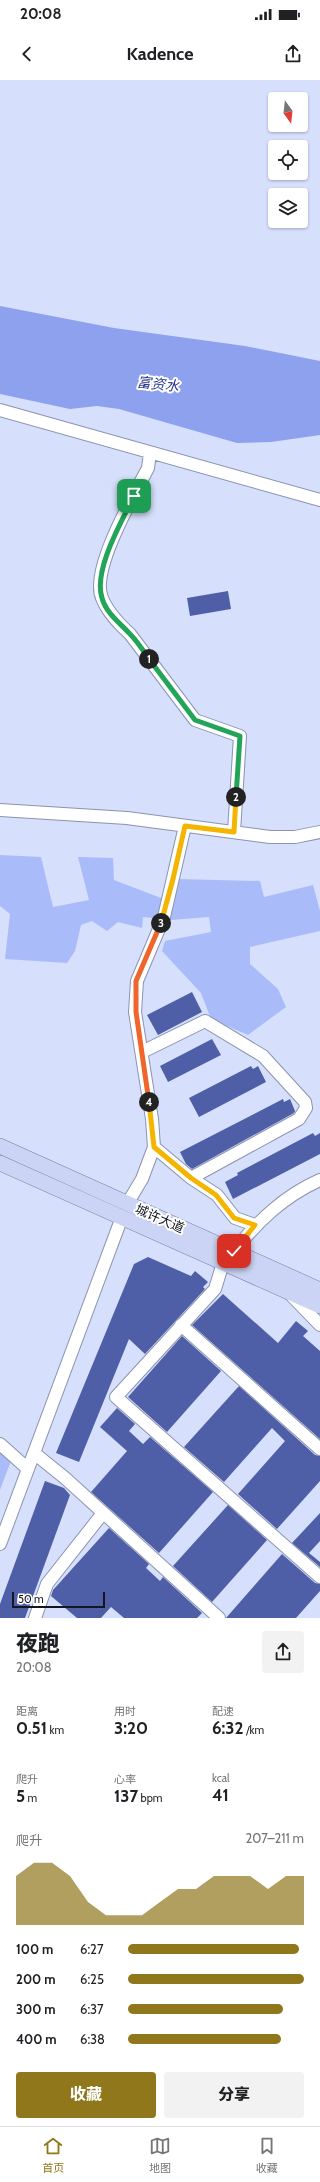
<!DOCTYPE html>
<html lang="zh">
<head>
<meta charset="utf-8">
<style>
  body { margin:0; font-family:Cabin,"Noto Sans SC",sans-serif; background:#f2f2f2; color:#202124; height:100vh; display:flex; flex-direction:column; font-size:15px; white-space:nowrap }
  * { box-sizing:border-box; margin:0 }
  p { font-size:13px; color:#757577 }
  .icon { flex:none; width:22px; height:22px; fill:none; stroke:currentColor; stroke-width:2; stroke-linecap:round; stroke-linejoin:round }
  .map { position:relative; height:1538px; overflow:hidden }
  .panel { display:flex; flex-direction:column; background:#fff; flex:1 }
  .panel>* { flex:none }
  .needle { width:26px; rotate:165deg }
  .buttons { position:absolute; left:268px; top:12px; display:grid; gap:8px }
  .buttons a { display:grid; place-items:center; width:40px; height:40px; border-radius:4px; background:#fff; box-shadow:0 1px 3px #0004; font-size:20px }
  .scale { position:absolute; left:12px; bottom:10px; width:93px; box-sizing:border-box; padding-left:4px; border:2px solid #13161f; border-top:0; font-size:11px; line-height:14px; white-space:nowrap; color:#13161f; -webkit-text-stroke:3px #fff; paint-order:stroke }
  .pin { position:absolute; display:grid; place-items:center; width:34px; height:34px; color:#fff; margin:-17px; border-radius:8px; box-shadow:0 2px 6px #0006 }
  .km { position:absolute; width:20px; height:20px; margin:-10px; border-radius:50%; background:#222; color:#fff; font-size:11px; line-height:20px; text-align:center }
  .round { display:grid; place-items:center; flex:none; width:42px; height:42px; border-radius:4px; background:#f2f2f2 }
  .head { display:flex; align-items:center; justify-content:space-between; height:68px; padding:0 16px }
  h1 { font-size:22px; font-weight:800; line-height:30px }
  .figures { display:grid; grid-template-columns:repeat(3,1fr); gap:6px; height:68px; padding:4px 16px }
  .figures div { display:grid; align-content:center }
  .figures b { font-size:17px; font-weight:800 }
  .figures small { font-size:11px; font-weight:400 }
  .figures p { font-size:11px }
  .chart { height:112px; padding:8px 16px }
  .chart p { display:flex; justify-content:space-between }
  .chart svg { width:100%; height:72px; margin-top:4px; fill:#90771c; opacity:.7 }
  .cta { display:flex; gap:8px; margin-top:auto; padding:8px 16px }
  .cta a { flex:1; height:46px; border-radius:4px; background:#90771c; color:#fff; font-size:16px; font-weight:800; line-height:46px; text-align:center }
  .cta a+a { background:#f2f2f2; color:#202124 }
  ul { padding:0 16px; list-style:none; font-size:13px }
  li { display:grid; grid-template-columns:64px 48px 1fr; align-items:center; height:30px }
  li i { height:10px; border-radius:5px; background:#90771c }
  .status { display:flex; justify-content:space-between; align-items:center; height:28px; padding:0 20px; background:#fff; direction:ltr }
  .status svg { height:11px; fill:currentColor }
  header { display:flex; justify-content:space-between; align-items:center; height:52px; padding:0 16px; background:#fff; font-size:18px; font-weight:800 }
  .menu { display:flex; justify-content:space-around; align-items:center; height:56px; border-top:1px solid #e0e0e0; background:#fff; font-size:11px; color:#757577 }
  .menu a { display:grid; justify-items:center; gap:2px }
  .menu .current { color:#90771c }
  .map>svg:first-child { display:block }
</style>
</head>
<body>
<div class="status"><b>20:08</b><svg viewBox="0 0 49 12"><path d="M0 12V9h3v3zM5 12V6h3v6zM10 12V3h3v9zM15 12V0h3v12zM26 1h20v11H26zM47 4h2v5h-2z"/></svg></div>
<header><svg class="icon" aria-label="back" viewBox="0 0 24 24"><path d="M15 5l-7 7 7 7"/></svg>Kadence<svg class="icon" aria-label="share" viewBox="0 0 24 24"><path d="M12 15V3M7 8l5-5 5 5M5 13v7h14v-7"/></svg></header>
<div class="map">
<svg width="320" height="1538" viewBox="0 0 320 1538">
  <rect width="100%" height="100%" fill="#d6dffc"/>
  <!-- green -->
  <path fill="#aabbf9" d="M0,775L41,777L53,827L89,820L78,777L113,778L114,800L161,818L173,819L177,799L260,801L264,817L313,805L320,831V851L250,867V884L278,909L286,927L248,955L211,939L201,913L162,871L165,861L211,852L209,837L171,840L143,837L142,848L118,842L107,851L92,841L81,845L75,871L67,883L5,879L10,834L0,826Z
    M0,1368L12,1378L0,1410Z"/>
  <!-- water -->
  <path fill="#8da1ef" d="M0,226L114,248L245,266L320,281V355L271,362L237,363L119,329L97,326L70,329L0,314Z"/>
  <!-- building -->
  <path fill="#4e5fa7" d="M228,511L231,529L190,536L187,518Z
    M192,912L202,932L158,955L147,935Z
    M212,959L221,975L168,1002L160,986Z
    M251,986L253,989L258,986L266,1002L199,1037L189,1018Z
    M283,1019L284,1022L290,1019L295,1031L294,1033L192,1089L186,1084L180,1072Z
    M313,1053L315,1056L320,1053V1074L233,1119L225,1102L238,1095L237,1093Z
    M148,1177L191,1196L195,1191L208,1202L203,1207L205,1209L145,1274L129,1259L79,1382L56,1373L134,1184Z
    M223,1214L278,1263L296,1241L308,1251L303,1256L320,1271V1359L192,1245Z
    M182,1256L221,1291L167,1352L128,1317Z
    M239,1306L315,1375L320,1376V1401L277,1449L238,1414L285,1361L272,1348L224,1402L184,1367Z
    M117,1328L135,1344L129,1351L143,1364L150,1357L213,1412L159,1473L91,1412L127,1371L100,1347Z
    M45,1401L64,1408L70,1415L25,1538H0V1524Z
    M228,1425L267,1460L212,1522L173,1486Z
    M320,1433V1461L309,1473L320,1482V1487L292,1463Z
    M109,1448L149,1484L146,1488L160,1501L163,1497L202,1533L197,1538H124L111,1527L101,1538H77L51,1516L53,1510Z
    M282,1474L315,1503L320,1504V1511L296,1538H226Z"/>
  <g fill="none" stroke-linecap="round" stroke-linejoin="round">
    <defs>
      <path id="minor" d="M0,330L320,420
        M150,373L148,388C134,415 90,490 102,518C108,533 119,544 130,554L195,640L240,656L234,752
        M0,730L127,738L270,757H295L320,752
        M142,972L205,941L263,976L305,1022L306,1028L299,1039L191,1098
        M154,1067L191,1098L217,1115L235,1138L255,1145
        M127,1124L142,1099L154,1067L152,1039L135,932L137,901L164,837L185,746
        M234,1171C258,1141 284,1116 320,1100
        M223,1183L215,1209L116,1317L320,1497
        M290,1214L320,1245
        M181,1245L320,1369
        M0,1364L28,1389
        M34,1373L65,1398L219,1538
        M0,1464L122,1137
        M35,1538L47,1504L103,1433"/>
      <path id="major" d="M0,1066L320,1210
        M0,1083L320,1226"/>
    </defs>
    <!-- minor casing -->
    <use href="#minor" stroke="#8b93ae" stroke-width="14"/>
    <!-- major casing -->
    <use href="#major" stroke="#747fa6" stroke-width="16"/>
    <!-- minor -->
    <use href="#minor" stroke="#fff" stroke-width="12"/>
    <!-- major -->
    <use href="#major" stroke="#cbd4f5" stroke-width="15"/>
  </g>
  <g fill="none" stroke-linecap="round" stroke-linejoin="round">
    <defs>
      <path id="split-1" d="M134,416C122,441 93,490 102,518C106,533 120,543 130,554C137,561 143,570 149,579"/>
      <path id="split-2" d="M149,579L195,640L240,656L236,717"/>
      <path id="split-3" d="M161,843L173,799L185,746L234,752L236,717"/>
      <path id="split-4" d="M149,1022L136,932V901L161,843"/>
      <path id="split-5" d="M149,1022L154,1067L191,1098L216,1115L234,1138L255,1145L234,1171"/>
    </defs>
    <!-- split-1 casing -->
    <use href="#split-1" stroke="#fff" stroke-width="8"/>
    <!-- split-2 casing -->
    <use href="#split-2" stroke="#fff" stroke-width="8"/>
    <!-- split-3 casing -->
    <use href="#split-3" stroke="#fff" stroke-width="8"/>
    <!-- split-4 casing -->
    <use href="#split-4" stroke="#fff" stroke-width="8"/>
    <!-- split-5 casing -->
    <use href="#split-5" stroke="#fff" stroke-width="8"/>
    <!-- split-1 -->
    <use href="#split-1" stroke="#22a559" stroke-width="5"/>
    <!-- split-2 -->
    <use href="#split-2" stroke="#22a559" stroke-width="5"/>
    <!-- split-3 -->
    <use href="#split-3" stroke="#f5b400" stroke-width="5"/>
    <!-- split-4 -->
    <use href="#split-4" stroke="#f0652b" stroke-width="5"/>
    <!-- split-5 -->
    <use href="#split-5" stroke="#f5b400" stroke-width="5"/>
  </g>
  <g text-anchor="middle" stroke-width="4" stroke-linejoin="round" paint-order="stroke">
    <!-- street labels -->
    <g font-size="13" fill="#13161f" stroke="#fff">
      <text transform="translate(160 1138) rotate(24)" y="5">城许大道</text>
    </g>
    <!-- water labels -->
    <g font-size="14" font-style="italic" fill="#2b378f" stroke="#fff">
      <text transform="translate(158 304) rotate(6)" y="5">富资水</text>
    </g>
  </g>
</svg>
<div class="buttons">
<a><svg class="needle" viewBox="-14 -14 28 28"><path d="M0-13l5 13h-10z" fill="#e53935"/><path d="M0 13l5-13h-10z" fill="#757577"/></svg></a>
<a><svg class="icon" aria-label="locate" viewBox="0 0 24 24"><circle cx="12" cy="12" r="6"/><path d="M12 2v4M12 18v4M2 12h4M18 12h4"/></svg></a>
<a><svg class="icon" aria-label="layers" viewBox="0 0 24 24"><path d="M12 4l9 5-9 5-9-5zM3 14l9 5 9-5"/></svg></a>
</div>
<div class="scale">50 m</div>
<div class="pin" style="left:134px;top:416px;background:#1e9e55"><svg class="icon" aria-label="arrive" viewBox="0 0 24 24"><path d="M6 21V4h12l-3 4 3 4H6"/></svg></div>
<div class="pin" style="left:234px;top:1171px;background:#d93025"><svg class="icon" aria-label="check" viewBox="0 0 24 24"><path d="M5 12l5 5 9-10"/></svg></div>
<b class="km" style="left:149px;top:579px">1</b>
<b class="km" style="left:236px;top:717px">2</b>
<b class="km" style="left:161px;top:843px">3</b>
<b class="km" style="left:149px;top:1022px">4</b>
</div>
<section class="panel">
<div class="head"><div><h1>夜跑</h1><p>20:08</p></div><a class="round"><svg class="icon" aria-label="share" viewBox="0 0 24 24"><path d="M12 15V3M7 8l5-5 5 5M5 13v7h14v-7"/></svg></a></div>
<div class="figures">
<div><p>距离</p><b>0.51<small> km</small></b></div>
<div><p>用时</p><b>3:20</b></div>
<div><p>配速</p><b>6:32<small> /km</small></b></div>
</div>
<div class="figures">
<div><p>爬升</p><b>5<small> m</small></b></div>
<div><p>心率</p><b>137<small> bpm</small></b></div>
<div><p>kcal</p><b>41</b></div>
</div>
<div class="chart"><p><span>爬升</span>207–211 m</p>
<svg viewBox="0 0 160 44" preserveAspectRatio="none"><path d="M0 44V14L10 6L20 6L30 14L40 30L50 38L60 38L70 38L80 30L90 22L100 22L110 14L120 14L130 14L140 22L150 14L160 14V44z"/></svg>
</div>
<ul>
<li><b>100 m</b>6:27<i style="width:97%"></i></li>
<li><b>200 m</b>6:25<i style="width:100%"></i></li>
<li><b>300 m</b>6:37<i style="width:88%"></i></li>
<li><b>400 m</b>6:38<i style="width:87%"></i></li>
</ul>
<div class="cta"><a>收藏</a><a>分享</a></div>
</section>
<nav class="menu">
<a class="current"><svg class="icon" aria-label="home" viewBox="0 0 24 24"><path d="M3 11l9-7 9 7M6 9v11h12V9"/></svg>首页</a>
<a><svg class="icon" aria-label="map" viewBox="0 0 24 24"><path d="M3 6l6-2 6 2 6-2v14l-6 2-6-2-6 2zM9 4v14M15 6v14"/></svg>地图</a>
<a><svg class="icon" aria-label="saved" viewBox="0 0 24 24"><path d="M7 4h10v16l-5-4-5 4z"/></svg>收藏</a>
</nav>
</body>
</html>
